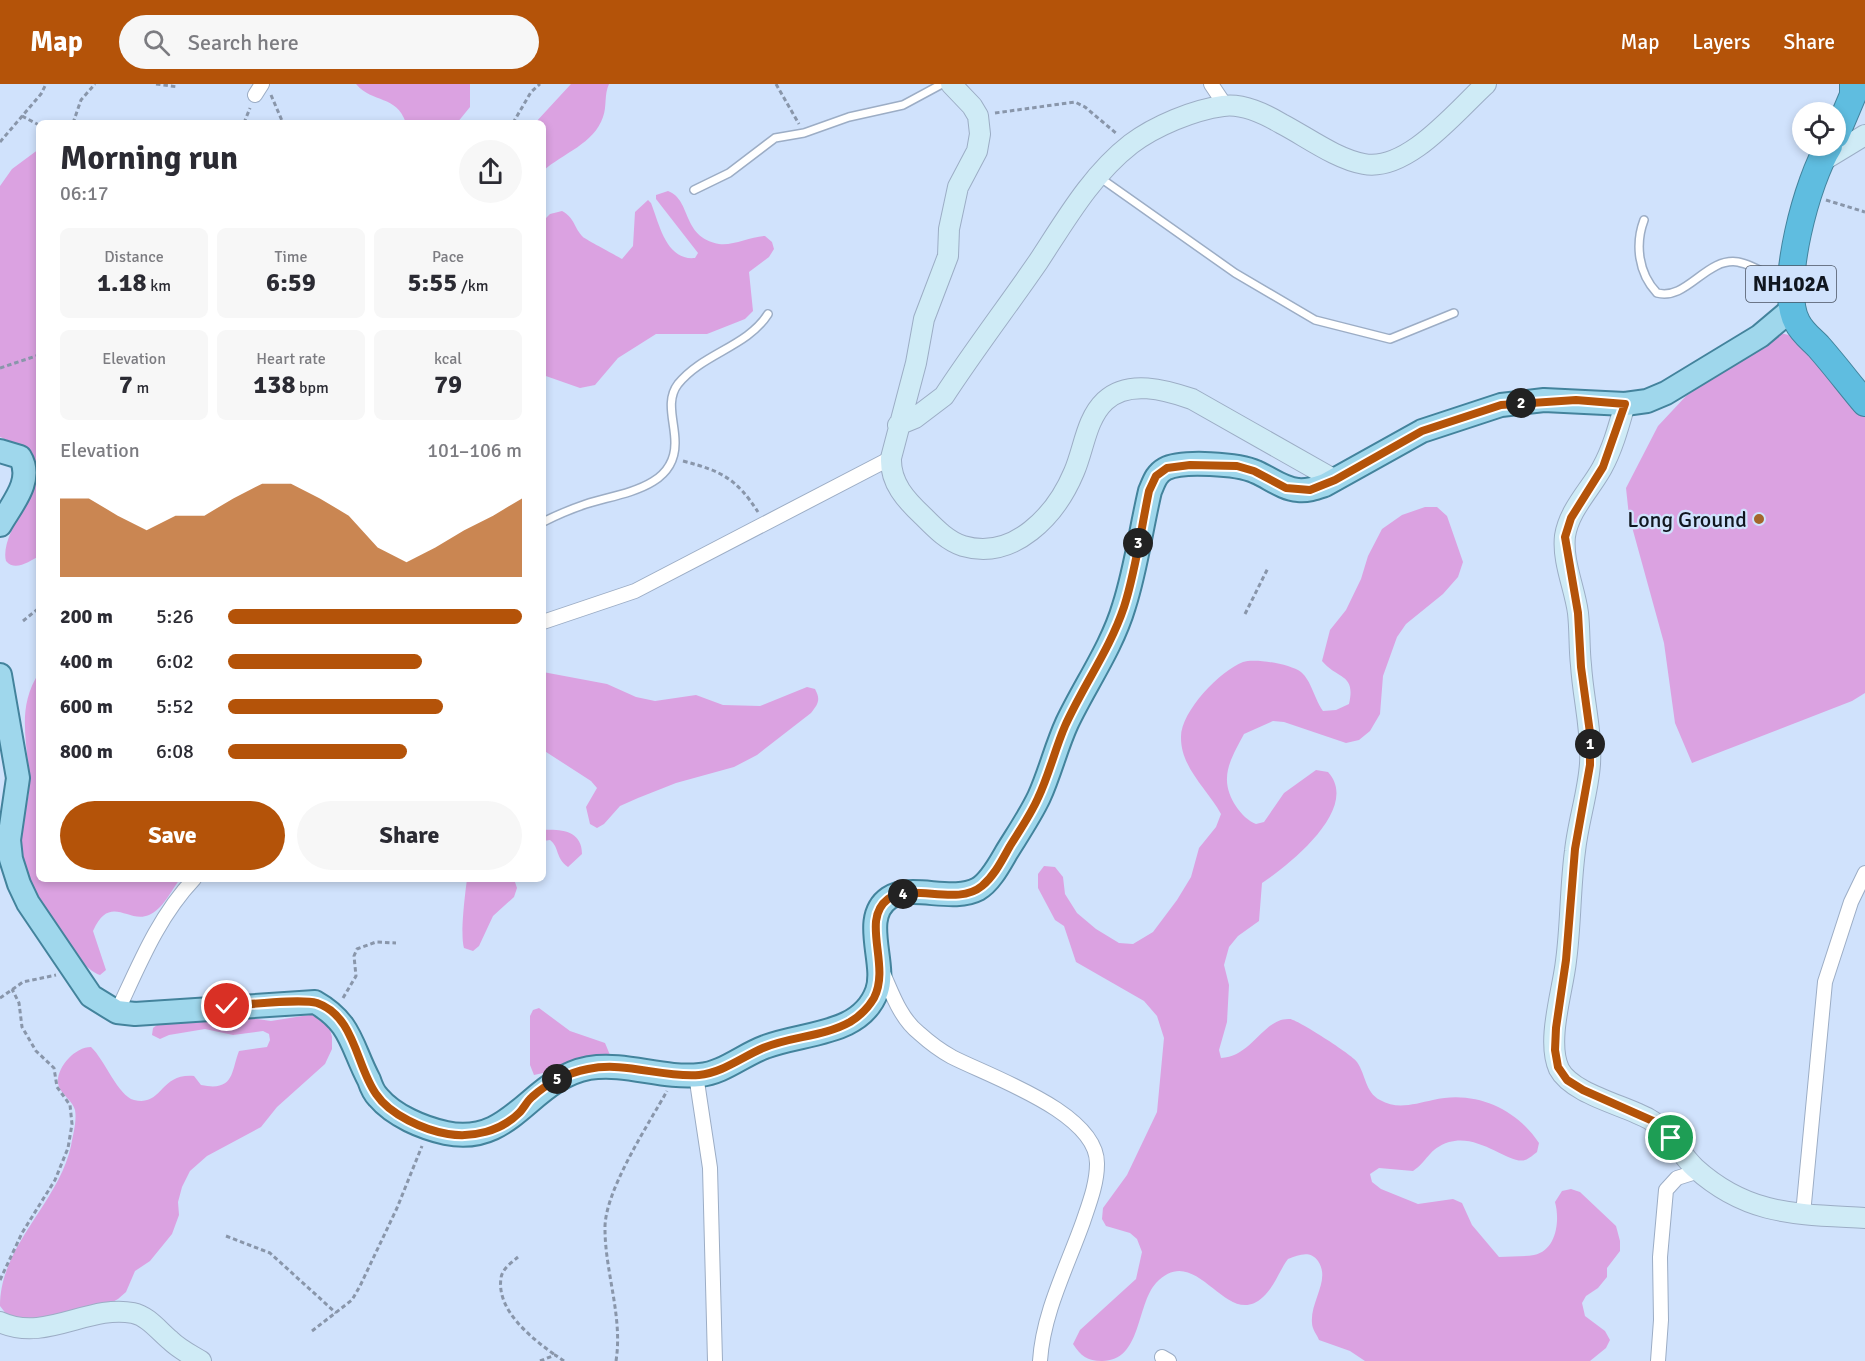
<!DOCTYPE html>
<html lang="en">
<head>
<meta charset="utf-8">
<style>
  body { margin:0; font-family:Signika,sans-serif; background:#f7f7f7; color:#2b2b33; height:100vh; display:flex; flex-direction:column; font-size:22px; white-space:nowrap }
  * { box-sizing:border-box; margin:0 }
  p { font-size:20px; color:#7c7c81 }
  .icon { flex:none; width:33px; height:33px; fill:none; stroke:currentColor; stroke-width:2; stroke-linecap:round; stroke-linejoin:round }
  .map { position:relative; flex:1; overflow:hidden }
  .details { position:absolute; left:36px; top:36px; width:510px; height:762px; display:flex; flex-direction:column; background:#fff; border-radius:9px; box-shadow:0 3px 9px #0003 }
  .details>* { flex:none }
  .fabs { position:absolute; left:1792px; top:18px; display:grid; gap:12px }
  .fabs a { display:grid; place-items:center; width:54px; height:54px; border-radius:50%; background:#fff; box-shadow:0 3px 9px #0003; font-size:30px }
  .pin { position:absolute; display:grid; place-items:center; width:51px; height:51px; color:#fff; margin:-26px; border:3px solid #fff; border-radius:50%; box-shadow:0 2px 6px #0007 }
  .km { position:absolute; width:30px; height:30px; margin:-15px; border-radius:50%; background:#222; color:#fff; font-size:16px; line-height:30px; text-align:center }
  .round { display:grid; place-items:center; flex:none; width:63px; height:63px; border-radius:32px; background:#f7f7f7 }
  .overview { display:flex; align-items:center; justify-content:space-between; height:102px; padding:0 24px }
  h1 { font-size:33px; font-weight:800; line-height:45px }
  .stats { display:grid; grid-template-columns:repeat(3,1fr); gap:9px; height:102px; padding:6px 24px }
  .stats div { display:grid; align-content:center; border-radius:9px; background:#f7f7f7; text-align:center }
  .stats b { font-size:26px; font-weight:800 }
  .stats small { font-size:16px; font-weight:400 }
  .stats p { font-size:16px }
  .chart { height:168px; padding:12px 24px }
  .chart p { display:flex; justify-content:space-between }
  .chart svg { width:100%; height:108px; margin-top:6px; fill:#b45309; opacity:.7 }
  .action { display:flex; gap:12px; margin-top:auto; padding:12px 24px }
  .action a { flex:1; height:69px; border-radius:36px; background:#b45309; color:#fff; font-size:24px; font-weight:800; line-height:69px; text-align:center }
  .action a+a { background:#f7f7f7; color:#2b2b33 }
  ul { padding:0 24px; list-style:none; font-size:20px }
  li { display:grid; grid-template-columns:96px 72px 1fr; align-items:center; height:45px }
  li i { height:15px; border-radius:8px; background:#b45309 }
  header { display:flex; align-items:center; gap:36px; box-sizing:border-box; height:84px; padding:0 30px; background:#b45309; color:#fff }
  header strong { font-size:28px }
  nav { display:flex; gap:33px; margin-inline-start:auto; font-size:21px }
  .search { width:420px; height:54px; background:#f7f7f7; display:flex; align-items:center; gap:15px; box-sizing:border-box; padding:0 21px; border-radius:33px; color:#7c7c81; font-size:22px }
  .map>svg:first-child { display:block }
</style>
</head>
<body>
<header>
<strong>Map</strong>
<div class="search"><svg class="icon" aria-label="search" viewBox="0 0 24 24"><circle cx="10" cy="10" r="6"/><path d="M15 15l6 6"/></svg>Search here</div>
<nav><a>Map</a><a>Layers</a><a>Share</a></nav>
</header>
<div class="map">
<svg width="1865" height="1277" viewBox="0 0 1865 1277">
  <rect width="100%" height="100%" fill="#d0e2fc"/>
  <!-- green -->
  <path fill="#dba2e1" d="M356,0H470V23L457,39H406C396,10 373,20 356,0Z
    M571,0H609C604,10 607,23 603,33C594,60 563,69 543,87V39H535Z
    M39,65V472C30,477 15,488 6,477C0,454 31,417 36,394C38,382 35,373 27,364L0,353V102L12,85Z
    M668,107C692,116 681,153 719,160C733,162 750,153 765,152L772,158L774,165L769,173L749,188L753,227L745,235L707,250H656L618,274L595,301L580,304L543,291V137L550,130L562,127C575,134 574,144 583,153C585,155 617,172 622,175L633,162L635,128L648,116L651,119C659,139 666,177 695,174L698,169L656,115V111Z
    M1780,249L1789,251L1831,290L1865,331V609L1852,617L1692,679L1675,639L1664,559L1629,432L1626,404L1658,342L1686,312Z
    M1425,423H1437L1447,432L1463,478L1458,493L1443,510L1406,540L1397,553L1383,592L1380,630L1370,647L1359,656L1346,659L1284,638L1273,637L1244,650C1237,663 1227,680 1227,694C1226,712 1241,734 1256,740L1264,738L1284,709L1316,686L1328,688C1361,724 1289,781 1262,799L1259,837L1238,852L1229,863L1224,881L1229,901L1227,938L1219,966L1221,974C1252,973 1264,933 1290,935C1296,935 1353,971 1357,978C1366,991 1365,1008 1380,1016C1397,1026 1414,1020 1433,1016C1474,1006 1516,1024 1539,1059L1537,1068C1534,1070 1529,1075 1525,1076C1510,1081 1479,1049 1449,1058C1428,1065 1428,1077 1413,1087L1379,1084L1370,1090L1372,1098L1381,1105L1418,1120L1453,1115L1462,1119L1472,1141L1499,1173C1510,1172 1523,1173 1534,1171C1557,1166 1560,1136 1555,1118L1562,1107L1571,1105L1580,1108L1616,1142L1620,1157V1167L1607,1184V1193L1598,1204L1586,1212L1582,1219L1585,1232L1605,1247L1610,1256L1606,1264L1590,1277H1365L1350,1267L1319,1256C1317,1251 1312,1245 1312,1239C1310,1217 1331,1196 1318,1177C1310,1166 1299,1171 1288,1175C1279,1187 1275,1202 1263,1213C1226,1248 1197,1155 1156,1199C1136,1221 1142,1277 1102,1277C1087,1277 1081,1272 1073,1260L1080,1246L1136,1195L1142,1168L1137,1155L1130,1149L1106,1142L1102,1135L1103,1124L1127,1091L1157,1028L1164,954L1157,932L1144,917L1076,878L1064,842L1055,836L1038,804V790L1044,782L1055,783L1063,793L1065,810L1077,829L1096,845L1119,859L1133,860L1153,848L1177,816L1191,793L1199,764L1216,743L1221,730C1208,706 1181,684 1181,654C1180,628 1220,587 1243,578C1255,574 1290,580 1301,588C1311,596 1315,616 1323,627L1336,626L1349,620C1356,589 1338,596 1322,577L1330,546L1346,526L1361,495L1368,472L1382,445L1402,431Z
    M543,588L607,600L636,613L655,617L696,611L723,621L760,622L807,603L815,605C821,616 818,620 811,629L757,671L734,683L676,699L638,714L620,722L604,740L597,744L590,740L586,723L597,704L591,697L543,666Z
    M39,589V795H180C171,807 163,825 149,831C128,840 110,809 93,847L106,886L100,891C74,882 25,800 20,772C16,749 28,727 29,705C30,663 14,627 39,589Z
    M543,746C562,745 582,747 582,770L568,783C555,774 560,764 550,756L543,757Z
    M467,795H514L517,804L514,813L493,832L479,862L473,867L464,864C460,851 465,811 467,795Z
    M539,924L570,947L605,959L610,971L604,976L534,991L530,981V932L533,926Z
    M315,930L328,938L332,953V965L325,980L277,1023L261,1043L207,1072L190,1087L182,1103L178,1118L179,1131L172,1150L150,1177L135,1187L126,1208L118,1215L109,1220L38,1236L16,1235L7,1231L0,1222C0,1161 58,1120 71,1062C73,1050 77,1037 75,1026C72,1016 63,1012 59,1003C53,988 73,963 91,963C105,976 118,1012 134,1016C163,1023 159,989 194,992L201,1001C235,1008 231,987 239,967L267,963L270,956L269,950L263,947L233,951L205,945L169,951L160,955L152,951L153,944L161,938L237,932L271,937Z"/>
  <g fill="none" stroke-linecap="round" stroke-linejoin="round">
    <defs>
      <path id="lane" d="M1099,93L1235,189L1315,236L1390,255L1454,229
        M694,106L729,89L775,54L804,49L849,33L903,21L942,0
        M1644,136C1635,160 1638,189 1657,209C1687,217 1706,173 1738,178C1754,181 1771,193 1786,200
        M543,438C557,431 571,425 586,420C620,409 676,405 675,358C675,338 665,317 678,300C703,269 747,263 768,230"/>
      <path id="street" d="M1211,0L1225,21
        M255,11L262,0
        M543,538L635,507L891,374
        M882,887C892,909 900,934 919,949C929,958 941,967 952,973C991,993 1098,1029 1097,1080C1097,1100 1089,1120 1083,1138C1067,1183 1043,1229 1040,1277
        M117,928C139,881 158,833 194,795
        M696,991L710,1084L715,1277
        M1803,1130L1825,898L1851,818L1865,789
        M1162,1273L1169,1277
        M1658,1277L1661,1236L1660,1173L1666,1106L1677,1094L1699,1087"/>
      <path id="secondary" d="M951,0L972,22L978,32L980,50L977,67L958,103L949,145L948,172L924,235L916,279L891,374C890,399 906,416 923,432C934,443 947,457 963,462C1014,477 1056,431 1074,388C1084,365 1086,335 1105,317C1128,295 1166,306 1192,315L1335,396
        M1819,79L1865,51
        M1625,320C1619,341 1613,364 1602,384C1590,406 1569,426 1565,452C1562,477 1575,505 1578,529C1580,547 1579,564 1581,581C1583,614 1592,646 1590,680C1588,709 1578,738 1575,767C1570,804 1571,840 1566,877C1563,906 1546,957 1559,985C1572,1010 1624,1021 1649,1035C1669,1046 1679,1069 1695,1084C1748,1132 1797,1130 1865,1134
        M898,341L915,334L944,312C974,266 1007,223 1038,178C1065,137 1091,91 1131,60C1155,42 1193,26 1223,22C1243,19 1265,30 1282,40C1307,53 1336,75 1364,80C1408,88 1457,26 1486,0
        M0,1238C45,1259 89,1220 133,1229C148,1232 159,1247 170,1256C179,1265 191,1271 201,1277"/>
      <path id="primary" d="M0,367L20,373C34,396 12,420 0,441
        M0,591L18,694L9,756L11,775L19,800L28,819L91,912L117,928L135,930L315,918C352,939 351,962 369,996C371,1002 374,1009 378,1013C394,1032 423,1044 446,1049C512,1063 530,995 589,984C626,978 662,995 700,991C723,989 743,971 765,963C803,948 861,952 877,907C887,879 860,834 889,814C911,799 952,819 978,805C990,798 999,781 1006,769C1017,751 1030,732 1039,713C1050,689 1056,663 1067,639C1085,601 1112,563 1124,522C1136,485 1141,445 1150,407C1154,398 1156,390 1165,385C1182,376 1239,380 1256,388C1270,394 1283,405 1298,406C1308,407 1316,404 1325,401L1422,347L1501,321L1544,316L1625,320L1647,317L1666,309L1760,252L1792,225"/>
      <path id="highway" d="M1836,51L1853,11V0
        M1829,62C1808,94 1778,203 1797,238C1802,248 1810,254 1818,262C1834,280 1849,300 1865,319"/>
    </defs>
    <!-- lane casing -->
    <use href="#lane" stroke="#9cadc5" stroke-width="10"/>
    <!-- street casing -->
    <use href="#street" stroke="#9cadc5" stroke-width="16"/>
    <!-- secondary casing -->
    <use href="#secondary" stroke="#9cadc5" stroke-width="22"/>
    <!-- primary casing -->
    <use href="#primary" stroke="#43839c" stroke-width="26"/>
    <!-- highway casing -->
    <use href="#highway" stroke="#43839c" stroke-width="28"/>
    <!-- path -->
    <path stroke="#8996aa" stroke-width="3" stroke-dasharray="4.5 3" stroke-linecap="butt" d="M156,0L178,3
      M776,0L799,40
      M271,11L283,39
      M995,29L1075,18L1085,23L1117,50
      M22,32L39,41
      M73,39L81,16L95,0
      M244,39L250,24
      M513,39L531,8L540,0
      M0,58L41,10L46,0
      M1826,116L1865,128
      M0,284L39,271
      M683,377C721,387 736,394 758,428
      M1245,530L1268,484
      M23,537L39,524
      M0,914L23,898L56,891
      M343,914L356,892L354,872L357,865L376,858L396,859
      M226,1152L270,1169L336,1229
      M518,1173C512,1178 502,1185 501,1194C496,1227 533,1255 555,1271
      M0,1196L22,1149L55,1096L68,1064L72,1040L70,1021L57,1003L54,984L36,967L22,943L19,919L12,905
      M312,1247L352,1216L360,1202L397,1124L422,1062
      M540,1277L555,1271L564,1277
      M616,1277C623,1233 605,1188 605,1145C604,1108 648,1041 667,1007"/>
    <!-- lane -->
    <use href="#lane" stroke="#fff" stroke-width="7"/>
    <!-- street -->
    <use href="#street" stroke="#fff" stroke-width="14"/>
    <!-- secondary -->
    <use href="#secondary" stroke="#cfebf6" stroke-width="20"/>
    <!-- primary -->
    <use href="#primary" stroke="#9fd7ec" stroke-width="22"/>
    <!-- highway -->
    <use href="#highway" stroke="#5fbde0" stroke-width="26"/>
  </g>
  <g fill="none" stroke-linecap="round" stroke-linejoin="round">
    <defs>
      <path id="route" d="M227,922C247,921 300,914 317,919C355,932 356,982 376,1010C390,1031 424,1046 448,1050C473,1054 501,1047 519,1029C524,1024 527,1017 532,1013C547,999 568,989 588,985C625,977 662,994 699,991C722,989 742,973 763,964C791,952 823,953 850,938C860,932 868,924 874,914C891,881 860,836 888,815C911,798 957,823 982,802C995,791 1002,776 1010,762C1020,746 1031,730 1038,714C1049,691 1055,665 1065,642C1083,602 1110,565 1124,523C1136,486 1141,445 1149,407L1156,392L1167,384L1190,381L1237,382L1254,387L1286,404L1310,406L1335,396L1422,347L1501,321L1576,316L1625,320L1603,383L1571,434L1565,453L1578,529L1581,583L1590,649V681L1575,765L1566,876L1556,944L1555,966L1558,983L1567,996L1583,1006L1653,1037L1671,1054"/>
    </defs>
    <!-- route casing -->
    <use href="#route" stroke="#fff" stroke-width="12"/>
    <!-- route -->
    <use href="#route" stroke="#b45309" stroke-width="8"/>
  </g>
  <!-- markers -->
  <circle fill="#a3662b" stroke="#d0e2fc" stroke-width="2" cx="1759" cy="435" r="6"/>
  <g text-anchor="middle" stroke-width="4.5" stroke-linejoin="round" paint-order="stroke">
    <!-- shield labels -->
    <rect fill="#d0e2fc" stroke="#4a5361" stroke-width="1.5" x="1746" y="182" width="90" height="36" rx="4.5"/>
    <g font-size="21" font-weight="bold" fill="#10161f">
      <text x="1791" y="207">NH102A</text>
    </g>
    <!-- poi labels -->
    <g font-size="22" fill="#10161f" stroke="#d0e2fc" text-anchor="end">
      <text x="1747" y="443">Long Ground</text>
    </g>
  </g>
</svg>
<div class="fabs">
<a><svg class="icon" aria-label="locate" viewBox="0 0 24 24"><circle cx="12" cy="12" r="6"/><path d="M12 2v4M12 18v4M2 12h4M18 12h4"/></svg></a>
</div>
<div class="pin" style="left:1671px;top:1054px;background:#1e9e55"><svg class="icon" aria-label="arrive" viewBox="0 0 24 24"><path d="M6 21V4h12l-3 4 3 4H6"/></svg></div>
<div class="pin" style="left:227px;top:922px;background:#d93025"><svg class="icon" aria-label="check" viewBox="0 0 24 24"><path d="M5 12l5 5 9-10"/></svg></div>
<b class="km" style="left:1590px;top:660px">1</b>
<b class="km" style="left:1521px;top:319px">2</b>
<b class="km" style="left:1138px;top:459px">3</b>
<b class="km" style="left:903px;top:810px">4</b>
<b class="km" style="left:557px;top:995px">5</b>
<section class="details">
<div class="overview"><div><h1>Morning run</h1><p>06:17</p></div><a class="round"><svg class="icon" aria-label="share" viewBox="0 0 24 24"><path d="M12 15V3M7 8l5-5 5 5M5 13v7h14v-7"/></svg></a></div>
<div class="stats">
<div><p>Distance</p><b>1.18<small> km</small></b></div>
<div><p>Time</p><b>6:59</b></div>
<div><p>Pace</p><b>5:55<small> /km</small></b></div>
</div>
<div class="stats">
<div><p>Elevation</p><b>7<small> m</small></b></div>
<div><p>Heart rate</p><b>138<small> bpm</small></b></div>
<div><p>kcal</p><b>79</b></div>
</div>
<div class="chart"><p><span>Elevation</span>101–106 m</p>
<svg viewBox="0 0 160 44" preserveAspectRatio="none"><path d="M0 44V12L10 12L20 19L30 25L40 19L50 19L60 12L70 6L80 6L90 12L100 19L110 32L120 38L130 32L140 25L150 19L160 12V44z"/></svg>
</div>
<ul>
<li><b>200 m</b>5:26<i style="width:100%"></i></li>
<li><b>400 m</b>6:02<i style="width:66%"></i></li>
<li><b>600 m</b>5:52<i style="width:73%"></i></li>
<li><b>800 m</b>6:08<i style="width:61%"></i></li>
</ul>
<div class="action"><a>Save</a><a>Share</a></div>
</section>
</div>
</body>
</html>
